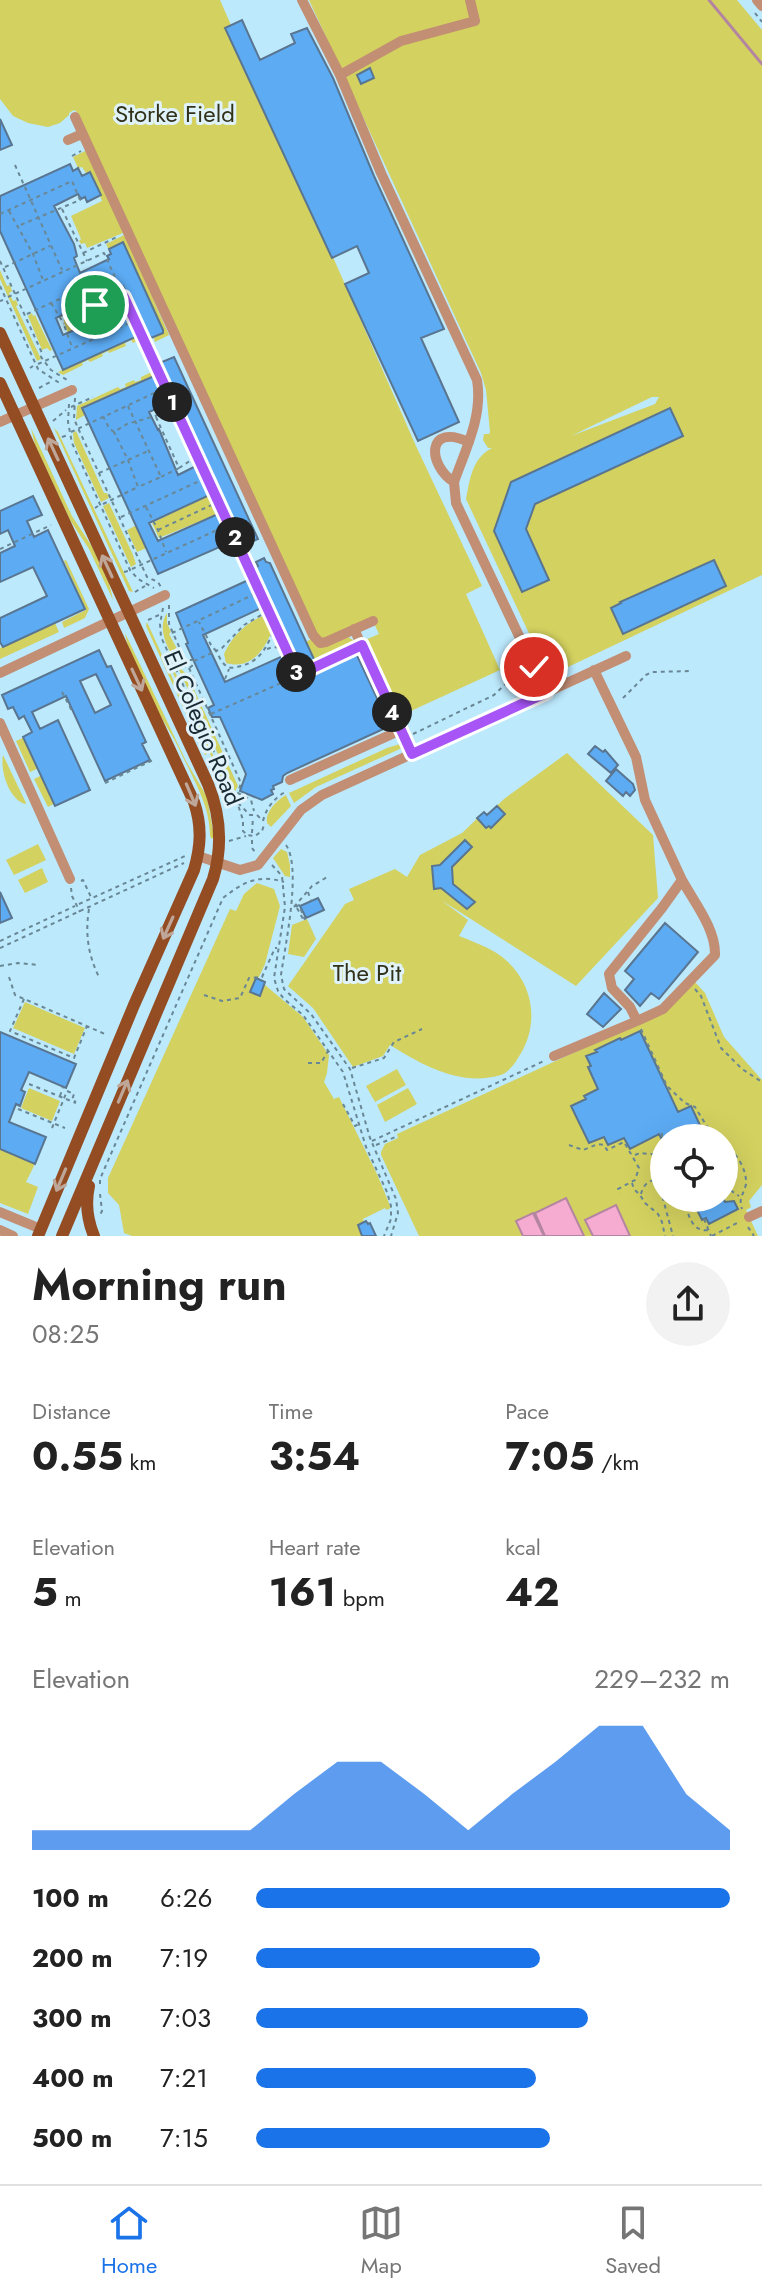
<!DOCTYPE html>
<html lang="en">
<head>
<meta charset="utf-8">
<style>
  body { margin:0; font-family:Jost,sans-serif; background:#f2f2f2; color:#222; height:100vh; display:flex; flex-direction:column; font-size:30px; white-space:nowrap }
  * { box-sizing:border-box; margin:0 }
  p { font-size:26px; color:#767676 }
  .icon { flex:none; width:44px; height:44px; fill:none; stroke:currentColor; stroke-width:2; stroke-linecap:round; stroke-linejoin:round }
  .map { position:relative; height:1236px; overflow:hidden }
  .panel { display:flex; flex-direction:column; background:#fff; flex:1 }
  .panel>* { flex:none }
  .controls { position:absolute; left:650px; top:1124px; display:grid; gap:16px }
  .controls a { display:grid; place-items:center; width:88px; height:88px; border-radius:50%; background:#fff; box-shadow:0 8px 32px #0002; font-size:40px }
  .pin { position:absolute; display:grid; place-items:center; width:68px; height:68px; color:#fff; margin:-34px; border:4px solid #fff; border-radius:50%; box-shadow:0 2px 8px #0007 }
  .km { position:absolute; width:40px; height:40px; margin:-20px; border-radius:50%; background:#222; color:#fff; font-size:22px; line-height:40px; text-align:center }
  .round { display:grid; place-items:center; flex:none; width:84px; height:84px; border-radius:42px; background:#f2f2f2 }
  .headline { display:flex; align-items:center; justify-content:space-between; height:136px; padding:0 32px }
  h1 { font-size:44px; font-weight:700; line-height:60px }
  .metrics { display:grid; grid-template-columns:repeat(3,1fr); gap:12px; height:136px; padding:8px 32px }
  .metrics div { display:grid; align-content:center }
  .metrics b { font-size:40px; font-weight:700 }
  .metrics small { font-size:22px; font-weight:400 }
  .metrics p { font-size:22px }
  .chart { height:224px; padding:16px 32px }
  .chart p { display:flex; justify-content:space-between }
  .chart svg { width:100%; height:144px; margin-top:8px; fill:#1a73e8; opacity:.7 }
  ul { padding:0 32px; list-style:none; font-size:26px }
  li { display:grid; grid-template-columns:128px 96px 1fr; align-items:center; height:60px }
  li i { height:20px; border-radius:10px; background:#1a73e8 }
  .tabs { display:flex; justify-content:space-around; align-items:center; height:112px; border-top:2px solid #e0e0e0; background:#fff; font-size:22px; color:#767676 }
  .tabs a { display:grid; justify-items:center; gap:4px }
  .tabs .on { color:#1a73e8 }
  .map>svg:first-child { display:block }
</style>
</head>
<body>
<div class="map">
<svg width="762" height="1236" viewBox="0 0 762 1236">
  <rect width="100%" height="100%" fill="#bde9fd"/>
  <!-- green -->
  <path fill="#d3d15f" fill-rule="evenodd" d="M0,0H220L416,446L482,586L466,594L500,670L400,716L365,640L379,634L371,617L348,637L353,640L356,647L349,652L346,648L321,659L322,662L302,672L315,660L306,642L311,639L162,297L154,301L169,335L155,342L122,244L109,250L106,244L124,235L123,233L87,248L85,243L81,244L79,241L81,239L71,216L102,201L91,173H86L82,167L78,168L73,157L85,151L106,174L77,112L74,110L69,113V115L60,123L48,127L28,123L13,116L0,99Z
    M309,0H737L762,30V575L549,676L466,499C470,479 472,458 492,448H488L483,440L484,434H489L490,432L486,390L481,373ZM652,397H659L655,404L571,436Z
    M0,270L7,286L10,285L12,291L9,293L13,301L16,300L18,305L16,306L41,359L37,361L0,279Z
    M118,288L129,311L72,346L64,322V314Z
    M32,313L33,316L35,315L52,350L50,351L47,348L42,350L28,316Z
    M139,333L141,339L133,343L131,340L125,343L126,346L109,353L108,351L102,354L103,356L90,362L88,360L82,363L83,365L63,375L58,372Z
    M156,370L158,374L76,420L77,406L118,387L120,389L126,387L125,384L134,380L135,382L141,380V377Z
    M31,428L72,516L93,548L109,583L113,600L89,549L70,520L35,445Z
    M54,428L58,432L133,592L129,591Z
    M76,431L104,493H107L109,498L101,502L74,443L73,433Z
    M213,480L232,521L215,515L159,538L152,523L207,496Z
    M109,503L133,555L136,564L131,567L103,506Z
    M141,523L151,546L137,552L127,530Z
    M66,560L89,609L85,618L64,628L62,622L86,610L64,561Z
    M167,613V623L171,632L169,634L181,656L178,659L180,665L177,666C169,649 156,630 167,613Z
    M266,615L272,631C264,651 250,670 226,663L224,654C232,636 247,621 266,615Z
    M147,622L207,754L205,755L146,626Z
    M55,623L59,632L0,659V648Z
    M125,633L186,761L207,797L214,837L212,839L210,836C210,810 199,790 188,767C183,758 179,748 174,739C156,708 131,669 125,633Z
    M181,669L191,678L193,683L192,685L238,786L235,791L179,670Z
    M175,672L230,792L228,793L173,673Z
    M25,737L39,768L30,772L16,741Z
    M400,744L402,748L316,787L294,803L289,793L387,748Z
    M567,753L653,835L658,898L576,986L441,900L468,920L459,936C476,943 495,949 508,962C535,988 539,1027 518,1058C514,1065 508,1072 501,1075C461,1087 422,1065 390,1045L383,1056L353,1067L313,1008L288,986L345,904L354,900L349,889L395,869L407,877L420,855L462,833L484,812L487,815L504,799Z
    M3,755L26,803L25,804C9,799 0,771 3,755Z
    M42,775L55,803L48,807L34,779Z
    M286,795L291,806L271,827L267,823C265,812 277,800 286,795Z
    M38,844L46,860L14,875L6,860Z
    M281,849L287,852L290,865V877L285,876L273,858Z
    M42,868L48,882L25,893L18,880Z
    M257,883L274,889L280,906L265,964L258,979L265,982V985L303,1017L329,1055L327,1073L324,1082L334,1099L339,1097L377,1174L391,1208L386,1210L385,1208L363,1219L364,1222L370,1223L376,1236H132L124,1233L119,1205L108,1193V1178L230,909L236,911L244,894Z
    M307,919L316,939L304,957L288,954L292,925Z
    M694,981L705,993L724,1037L762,1080V1185L749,1201L751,1207L746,1210L758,1236H419L381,1155V1152L385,1144L398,1138L397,1134L662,1012ZM664,1138H724V1198H664Z
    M25,1002L85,1028L74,1054L13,1028Z
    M397,1069L406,1085L375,1102L366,1086Z
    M29,1088L60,1101L52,1121L21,1108Z
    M408,1088L417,1104L385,1122L377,1105Z
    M0,1149L35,1164L26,1182L38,1187L28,1214L0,1203Z"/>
  <!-- water -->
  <path fill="#f6acd1" stroke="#b485a1" stroke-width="2" d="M566,1198L584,1236H545L535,1213Z
    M616,1205L630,1236H593L585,1220Z
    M533,1213L544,1236H523L516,1221Z"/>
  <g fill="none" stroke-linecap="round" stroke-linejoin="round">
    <!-- stream -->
    <path stroke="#b485a1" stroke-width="3" d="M709,0L762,64"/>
  </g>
  <!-- building -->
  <path fill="#5cabf3" stroke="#597590" stroke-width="2" fill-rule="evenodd" d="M242,20L260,60L295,43L291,34L307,28L333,78L374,176L444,329L421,338L459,422L418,441L345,284L369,273L357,246L332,258L225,28Z
    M370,68L374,78L361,84L357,75Z
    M0,119L12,145L0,150Z
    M70,164L73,171L78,168L82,176L90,172L101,195L87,202L85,197L81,199L78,194L54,206L74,244L77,256L74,258L80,273L109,259L107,256L111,254L109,249L123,242L163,330V333L151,338L150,336H145L144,333L63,370L0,231V196ZM123,286L132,305L63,335L56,318Z
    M174,357L258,539L243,545L240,538L158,574L82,408L161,373L157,364ZM173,401L204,462L178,475L159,429L158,430L149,412ZM218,491L227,510L158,541L149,523Z
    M670,408L683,436L535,504L526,529L549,580L522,592L494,531L511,482Z
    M33,496L42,515L27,521L34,537L48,530L85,609L3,647L0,642V618L47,596L33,567L0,582V553L15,546L8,530L0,534V511Z
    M264,558L266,562L270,563L318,668L355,651L390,726L287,773L283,776L282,782L273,786L274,789L271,790L273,794L262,800L240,791L246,774L220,717H212L208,708L214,705L186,644L188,643L176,613L255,577L252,569L258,566L256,562ZM270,604L292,652L225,682L203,635Z
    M714,560L726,586L623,634L611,608L621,603L620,602Z
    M99,650L107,667L111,666L146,742L142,744L150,760L105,781L66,696L32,712L40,729L58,720L90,790L55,806L23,737L32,732L24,716L19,719L13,707L8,709L2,695ZM96,674L111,705L95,713L80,681Z
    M595,746L603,752L605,750L618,765L611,773L588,754Z
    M616,769L633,784L635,790L630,796L626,792L623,796L606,781Z
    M497,806L505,814L491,828L489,826L486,828L477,818L484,812L487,815Z
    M465,840L472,847L452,867L453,884L475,902L467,909L441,888L434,889L432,866L440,865Z
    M0,892L12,918L0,923Z
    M318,898L324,910L306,918L300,906Z
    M665,923L698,952L659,999L651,993L640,1006L625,990L634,979L625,971Z
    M256,978L265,982L260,996L250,992Z
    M604,993L621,1009L603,1027L587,1014Z
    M640,1031L678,1112L691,1106L706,1138H661L659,1134L630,1149L624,1138L608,1145L604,1137L589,1143L571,1106L586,1099L584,1096L598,1089L588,1067L591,1066L586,1056L597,1052L595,1050L620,1038L621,1040Z
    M0,1032L76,1064L66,1088L29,1072L21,1090L25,1092L20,1106L16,1104L9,1122L46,1137L35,1164L0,1149Z
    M691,1198H723L725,1202L734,1201L738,1209L709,1224L706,1218L702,1220Z
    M366,1221L368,1224L370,1223L376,1236H362L358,1225Z"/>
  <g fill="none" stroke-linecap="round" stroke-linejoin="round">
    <!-- path -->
    <path stroke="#698795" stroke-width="2" stroke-dasharray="4 4" stroke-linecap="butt" d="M755,13L762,22
      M72,156L81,151
      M15,165L62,270
      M62,209L87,261
      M9,211L33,254L43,280
      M0,214L72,181L80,200L18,226
      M83,253L117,237
      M0,261L42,353L41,357L51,370L67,380
      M5,267L50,246
      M0,286L38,369L61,384
      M8,297L104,253L298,675L353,649
      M0,301L3,300
      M94 308a6 6 0 1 1 12 0a6 6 0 1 1-12 0Z
      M51,303L64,324
      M107,305L123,298
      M71 319a6 6 0 1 1 12 0a6 6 0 1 1-12 0Z
      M27,314L112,275
      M82,316L94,311
      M70,322L64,325L72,347
      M38,364L134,321
      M30,368L33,366
      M39,388L52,381
      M75,398L74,419L78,428L147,577L158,582L161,587
      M69,404L68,422L72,443L130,570L138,579L154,588
      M128,406L161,477L138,487
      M71,407L93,397
      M103,416L109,428L114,432L127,424L155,416L174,408
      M156,417L179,468L161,477
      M53,421L66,410
      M71,432L165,388
      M62,437L68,435
      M179,468L196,457
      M99,473L148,451
      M103,504L138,487L128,460L114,432
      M146,507L158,530L166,552
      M95,508L98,506
      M121,517L206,478
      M158,530L218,502
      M0,549L51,525
      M132,569L228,525
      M124,572L128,571
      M135,592L145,586
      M169,605V624L185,660
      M163,608L160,624L161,637L237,802L243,820V831L247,835L255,836L262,831L264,825
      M268,611L244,625L222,648L216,651C219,656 222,664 228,667C232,669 237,667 241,666C261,661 268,645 275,627
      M148,620L159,615
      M172,633L259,592
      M267,649L273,647L284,648
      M182,666L189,668L192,666L194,661L216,651L211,645L199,622
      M178,668L182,666L185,660H193
      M189,668L241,783L238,793L251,800L254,811
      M170,672L173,670
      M225,679L229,669
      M62,692L72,711
      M623,698L646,675L652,672L692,671
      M211,714L297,676
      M413,734L494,695L512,678L525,671
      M105,783L153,760
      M228,797L232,795
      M238,803L250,815H257L261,819
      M263,821C266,808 275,797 287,791
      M252,833L253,817
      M252,840V848L255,852
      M229,841L246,836
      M286,845C302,868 285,946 281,975L284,989L311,1014L350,1069L370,1138L396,1199L398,1213L391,1236
      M272,865L282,876L285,907L274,978L278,991L284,999L303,1015L343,1072L366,1147L387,1192L391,1206V1219L384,1236
      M81,881L83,880L91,897
      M71,888L72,896L80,912
      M308,892L311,901
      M79,904L185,856
      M294,907L312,886L329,876
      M296,907L299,905L305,920
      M297,908L303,919
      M89,909C85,933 88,955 99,977
      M0,941L75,906
      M0,948L184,863
      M0,966L18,963L38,965
      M9,977L15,995L105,1034
      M695,989L701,996L721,1048L742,1069L762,1082
      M204,995L222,1001L240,998L249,978L262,977L275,948H277
      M24,999L10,1031L74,1058L87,1026
      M641,1029L667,1086L685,1103L695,1107L708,1128L718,1138
      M308,1063H321L328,1051
      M352,1068L384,1058L394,1042L422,1029
      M29,1084L76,1103
      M60,1096L63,1087
      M343,1104L355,1126L359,1124
      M18,1109L65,1128
      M52,1128L67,1091L74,1094L72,1100L76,1102
      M662,1133V1195L673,1236
      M372,1141L546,1060
      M724,1143C735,1152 747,1168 746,1184C744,1194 738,1198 742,1209
      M376,1145L398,1136
      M569,1145L583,1150L598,1144L604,1145L607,1150L624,1142L639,1168L635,1180L618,1189L620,1193
      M635,1155L640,1153L660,1155
      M632,1183L634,1189L640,1195L645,1203L658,1214L662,1222L665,1236
      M100,1184V1179L223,898C243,882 258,874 284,882
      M724,1186L739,1196
      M100,1194L102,1211L100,1215
      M641,1194C644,1182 652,1179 664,1178
      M685,1198C687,1212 691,1233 709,1230
      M704,1219L711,1236
      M748,1227L754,1236
      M712,1236L739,1222"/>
    <!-- minor -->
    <path stroke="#c28e74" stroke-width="10" d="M302,0L340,75L381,173L477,380C483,416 466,448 454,482L456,503L546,693
      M757,0L762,6
      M340,75L401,41L475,21L470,0
      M75,117L313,635L320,643L326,642L373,621
      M68,140L82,134
      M0,422L72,390
      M454,482C428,466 425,422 469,442
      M354,629L412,754
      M0,673L165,595
      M0,723L70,879
      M290,780L401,730
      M198,856L240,870L258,865L301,810L322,795L626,656
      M637,1021L663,1009L715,955C716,929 694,902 682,880
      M554,1056L637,1021L630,1007L612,988L609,974L662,908L682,880L645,800L636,757L594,670
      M0,1212L41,1229
      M749,1217L762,1211
      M0,1230L13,1236"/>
    <!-- major -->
    <path stroke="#944c22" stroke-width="12" d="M0,333L208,784C221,816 223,846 213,879L62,1236
      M0,383L194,802C202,826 201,846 194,870L134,1005L38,1236
      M89,1186C85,1204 87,1219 94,1236"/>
  </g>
  <!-- one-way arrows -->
  <defs><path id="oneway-shaft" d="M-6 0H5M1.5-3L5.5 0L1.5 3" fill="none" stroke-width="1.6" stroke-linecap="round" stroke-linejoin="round" transform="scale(2)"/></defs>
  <g stroke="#bea799">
    <use href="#oneway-shaft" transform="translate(53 449) rotate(-115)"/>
    <use href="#oneway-shaft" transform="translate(107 566) rotate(-115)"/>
    <use href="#oneway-shaft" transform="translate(137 680) rotate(65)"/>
    <use href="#oneway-shaft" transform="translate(191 795) rotate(67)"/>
    <use href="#oneway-shaft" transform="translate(168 928) rotate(114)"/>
    <use href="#oneway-shaft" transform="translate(123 1091) rotate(-67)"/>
    <use href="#oneway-shaft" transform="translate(61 1180) rotate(113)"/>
  </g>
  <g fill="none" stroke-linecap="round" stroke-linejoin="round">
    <defs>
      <path id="route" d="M95,305L101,302L106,305L124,297L298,675L362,645L412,754L546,693L534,667"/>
    </defs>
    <!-- route casing -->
    <use href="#route" stroke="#fff" stroke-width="16"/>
    <!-- route -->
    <use href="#route" stroke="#a855f7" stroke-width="10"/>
  </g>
  <g text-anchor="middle" stroke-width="6" stroke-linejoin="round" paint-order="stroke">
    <!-- park labels -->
    <g font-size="24" fill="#32321a" stroke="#e0f2fa">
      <text x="175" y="122">Storke Field</text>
      <text x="367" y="981">The Pit</text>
    </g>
    <!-- street labels -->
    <g font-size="24" fill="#192a32" stroke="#e0f2fa">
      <text transform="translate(203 728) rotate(67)" y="8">El Colegio Road</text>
    </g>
  </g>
</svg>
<div class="controls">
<a><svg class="icon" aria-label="locate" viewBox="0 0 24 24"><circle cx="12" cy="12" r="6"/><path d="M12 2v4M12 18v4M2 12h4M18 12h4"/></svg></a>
</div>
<div class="pin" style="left:95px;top:305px;background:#1e9e55"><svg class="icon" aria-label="arrive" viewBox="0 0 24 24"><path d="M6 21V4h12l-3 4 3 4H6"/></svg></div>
<div class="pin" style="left:534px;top:667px;background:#d93025"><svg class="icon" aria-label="check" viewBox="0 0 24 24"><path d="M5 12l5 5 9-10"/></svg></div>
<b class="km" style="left:172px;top:402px">1</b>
<b class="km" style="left:235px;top:537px">2</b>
<b class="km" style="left:296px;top:672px">3</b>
<b class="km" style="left:392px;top:712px">4</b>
</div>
<section class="panel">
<div class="headline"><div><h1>Morning run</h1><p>08:25</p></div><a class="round"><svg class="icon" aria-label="share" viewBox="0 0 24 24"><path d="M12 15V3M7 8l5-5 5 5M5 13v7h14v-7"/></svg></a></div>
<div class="metrics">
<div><p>Distance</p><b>0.55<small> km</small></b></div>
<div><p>Time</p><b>3:54</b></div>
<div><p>Pace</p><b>7:05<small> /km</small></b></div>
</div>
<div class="metrics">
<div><p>Elevation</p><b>5<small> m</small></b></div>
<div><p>Heart rate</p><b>161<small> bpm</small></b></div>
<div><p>kcal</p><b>42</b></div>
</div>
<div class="chart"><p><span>Elevation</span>229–232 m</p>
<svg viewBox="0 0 160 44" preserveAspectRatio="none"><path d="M0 44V38L10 38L20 38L30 38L40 38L50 38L60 27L70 17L80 17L90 27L100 38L110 27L120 17L130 6L140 6L150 27L160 38V44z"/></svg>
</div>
<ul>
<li><b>100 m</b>6:26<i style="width:100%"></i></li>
<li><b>200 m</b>7:19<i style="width:60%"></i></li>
<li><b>300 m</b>7:03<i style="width:70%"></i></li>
<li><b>400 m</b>7:21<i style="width:59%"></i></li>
<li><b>500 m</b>7:15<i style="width:62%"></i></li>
</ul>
</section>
<nav class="tabs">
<a class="on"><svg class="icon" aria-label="home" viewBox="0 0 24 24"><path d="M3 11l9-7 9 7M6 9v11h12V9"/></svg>Home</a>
<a><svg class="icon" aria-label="map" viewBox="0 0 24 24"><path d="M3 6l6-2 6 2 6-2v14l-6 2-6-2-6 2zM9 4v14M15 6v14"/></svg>Map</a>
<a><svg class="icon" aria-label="saved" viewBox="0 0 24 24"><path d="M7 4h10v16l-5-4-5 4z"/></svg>Saved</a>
</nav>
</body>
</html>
